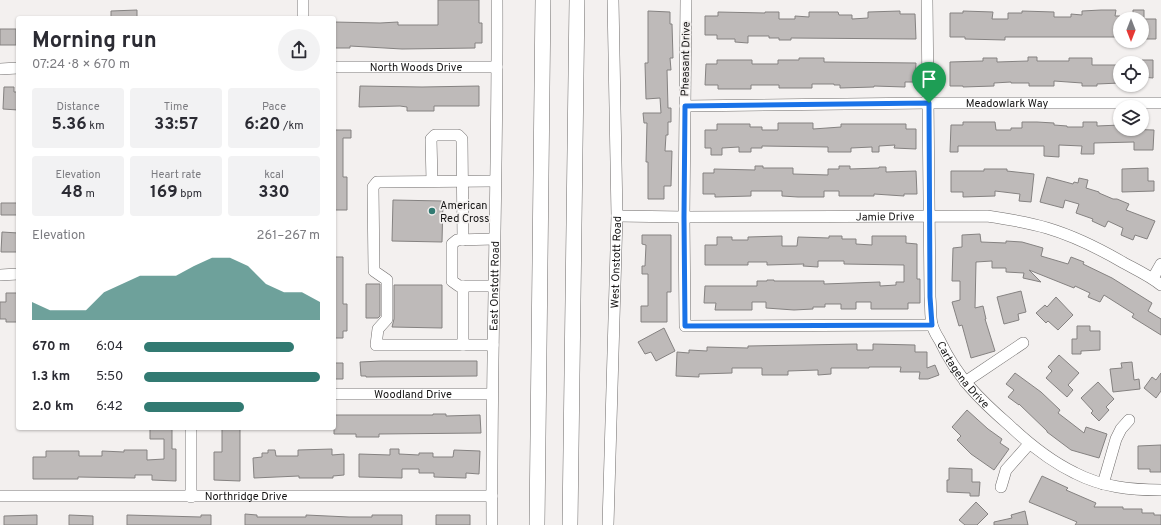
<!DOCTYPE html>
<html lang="en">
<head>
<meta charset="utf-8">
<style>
  body { margin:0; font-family:Overpass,sans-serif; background:#f2f2f3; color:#2b2b33; height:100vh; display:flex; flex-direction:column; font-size:15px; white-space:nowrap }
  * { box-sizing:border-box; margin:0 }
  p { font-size:13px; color:#7c7c81 }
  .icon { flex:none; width:22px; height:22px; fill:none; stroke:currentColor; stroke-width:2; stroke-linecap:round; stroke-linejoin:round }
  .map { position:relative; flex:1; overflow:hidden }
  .panel { position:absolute; left:16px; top:16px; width:320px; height:414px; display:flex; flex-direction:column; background:#fff; border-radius:4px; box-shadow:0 1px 3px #0004 }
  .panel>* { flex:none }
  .needle { width:26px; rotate:180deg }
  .tools { position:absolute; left:1113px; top:12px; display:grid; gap:8px }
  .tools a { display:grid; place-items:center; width:36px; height:36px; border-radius:50%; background:#fff; box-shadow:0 1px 3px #0004; font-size:20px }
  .pin { position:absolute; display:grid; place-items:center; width:34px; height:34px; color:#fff; margin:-41px -17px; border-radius:50% 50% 50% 0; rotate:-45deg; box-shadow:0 0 4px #0007 }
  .pin .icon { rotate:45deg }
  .round { display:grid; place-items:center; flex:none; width:42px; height:42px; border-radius:21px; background:#f2f2f3 }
  .head { display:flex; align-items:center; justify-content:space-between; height:68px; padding:0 16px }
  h1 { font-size:22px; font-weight:700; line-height:30px }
  .stats { display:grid; grid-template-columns:repeat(3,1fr); gap:6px; height:68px; padding:4px 16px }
  .stats div { display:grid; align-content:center; border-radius:4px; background:#f2f2f3; text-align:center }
  .stats b { font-size:17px; font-weight:700 }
  .stats small { font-size:11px; font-weight:400 }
  .stats p { font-size:11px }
  .chart { height:112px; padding:8px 16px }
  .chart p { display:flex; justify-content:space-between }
  .chart svg { width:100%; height:72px; margin-top:4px; fill:#327a72; opacity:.7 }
  ul { padding:0 16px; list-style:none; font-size:13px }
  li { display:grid; grid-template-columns:64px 48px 1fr; align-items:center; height:30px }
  li i { height:10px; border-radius:5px; background:#327a72 }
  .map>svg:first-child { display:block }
</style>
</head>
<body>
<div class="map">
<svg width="1161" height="525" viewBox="0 0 1161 525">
  <rect width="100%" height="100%" fill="#f3f0ef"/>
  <!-- building -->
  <path fill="#bebab9" stroke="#858281" d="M438,0H479V23H482V43H475V48L402,49L350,46V48H334V22L380,23L398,22V25H438Z
    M137,10V18H111V11Z
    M1101,10H1116L1115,16H1120V37H1005V40L965,39V37H950V13H963V11L993,12L992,19H1008V13H1022V11L1054,12V17H1071V14L1082,15V11Z
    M1133,10H1144V19H1133Z
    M648,11L670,12V24H672L673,58H670L671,70H667L668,108H671V122H668V135H666L665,151H672L671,186H664V199H648V162H646L647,123H644L643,113H661L660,98L646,99L645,63H648Z
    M900,11V14H915L916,39L791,38V40H779V38H769V36H748V43L735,42V39H717V35H705V16H718V12L765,13V12H779V19H795V16L809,17V12H838L839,15H852V19L868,18V12Z
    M1142,19H1156V39H1142Z
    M0,29H16V45H0Z
    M1028,57H1037V61H1069V58H1092V65H1120V83L1097,84V86H1082V83L1054,81V86H1029V83H1011V82L994,83V86L963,87V86H950V62L983,61V58H997V62L1028,61Z
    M799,58H824V62L916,63L915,82H905V87L874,86V87L840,88V85H834V84H812V88H779V85H751V89H718V85H705L706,64H717V60H752V64H778V60H799Z
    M1142,60H1153V78L1142,77Z
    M360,86L422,87L479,86V106H434V111H407V107L400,106L359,107Z
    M4,87H14V92H18V110L3,109Z
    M963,122H995L996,130H1011V128H1022V122H1037L1054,123V125L1067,126V127H1083V122H1097V126L1120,125V129L1154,130L1153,150H1134V142L1094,143V154H1081L1082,146L1059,145V157L1044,156V146H958V152H950L951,125H963Z
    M778,123H813V129L841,127V124H906V129H916V149L894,148L895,145L879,146V152H872V147L851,148V152H828V147L762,146V148H751V152H739V147L722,148V155H711V148H705V130H717V124H750V127H762V130H778Z
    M334,130H351V138H343V177H347V210H334Z
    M755,166H763V168H793V174L828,175V169H839V166H850V169L879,168V167H886V172L916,171L917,194H904V196L874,194V196H839V191H824V197H798L782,196V191H751V196L715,197V194H703V173H714V169L755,170Z
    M1148,168V181H1154V191L1122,192V169Z
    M984,169H1007V171L1034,174L1031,202L1019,201L1020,194L995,191V196L963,197V192H951V171H984Z
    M1047,177L1073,184L1074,182L1078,183L1079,178L1088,180L1086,188L1099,192V193L1113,199H1117L1129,204L1126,210L1155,221L1147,239L1135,235L1133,240L1121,235L1123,228L1108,221L1105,227L1092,221L1093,219L1076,213L1079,204L1065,200L1063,208L1040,202Z
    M393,200L443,201L442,242L392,241Z
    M1,203H18V215H1Z
    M2,232L18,233V252H1Z
    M980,234L981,242L1006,243V241L1022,242L1043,248L1041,256L1068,264L1071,257L1084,262L1083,264L1112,278L1152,303L1148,311L1161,319V335L1132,317L1134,314L1104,295L1100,302L1088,297L1090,293L1075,286L1074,288L1029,270L1041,282L1023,278L1024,273L1006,272V268H992V261L976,262L975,308L983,306L986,319H985L995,351L971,358L962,325L959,326L952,302L960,300V281H952L953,248L962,247V235Z
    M642,235H671V292H667V322H641V306H648V274H642V266H645L646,245L642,244Z
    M782,236V246H797L798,237L829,238V236H842V239H856V244L872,245V236H906V243L917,244V279H920V303H908V309H871V302H856V309H841V304H825V307H813V309L794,310L766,308V302H752V310H715L716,303H704L705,286H757V281H767V280H774V281H824V284L880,282V286L896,285V282H904V265L844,264V261H818V267L803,266L804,264L767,265V262H748V265H705V245H717V237H732V240H748V237Z
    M334,257H343V304H347V331H343V338H334Z
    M366,284H380V316L378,318H366Z
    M394,285H442V328L392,327L394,319Z
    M1021,291L1026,312L1018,314L1019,320L1004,324L997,297Z
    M6,293H18V322H6V319H0V302H6Z
    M1056,297L1073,315L1058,330L1048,321L1046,323L1036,313L1045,305L1047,307Z
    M1077,326H1090V331H1100V350L1081,351V354H1072V339H1077Z
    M664,328L675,351L656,361L651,352L645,354L638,342Z
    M857,344V350H873V344L915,345V352H927V368L935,365L939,375L928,379H919L920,372H900L901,367H869V368H831V374L818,375V370L788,371V375H762V368H732V373L699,374V377L676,376L677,352L689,353V350L707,351V347L748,348V346Z
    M1059,355L1079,373L1068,385L1073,390L1067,397L1046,378L1052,371L1048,367Z
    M381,361H477V376L366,377V376H361L360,362Z
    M1132,362L1134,380L1139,379L1140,389L1113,392L1110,369L1122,368L1121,363Z
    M334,363H343V379H334Z
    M1015,373L1041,392L1060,410L1058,413L1084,433L1086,427L1107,434L1099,458L1071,450L1047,432V431L1019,404V405L1008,397L1014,390L1006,384Z
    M1161,373V391L1156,398L1144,388L1152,377L1156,380Z
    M1098,382L1114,399L1106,407L1109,410L1099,421L1091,413L1093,411L1081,398Z
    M967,410L988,429L1002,439L1000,443L1009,449L994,470L971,454L957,440L961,436L952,427Z
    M433,414H446V416L480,415L481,433L379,434V437H356V434H334V415H433Z
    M150,428H172V449H176V481L152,480V475H135V478L78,477V479H33V457H46V451H79V456H102V451L124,452V450H147V460L164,459V439H150Z
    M222,428H239L240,430V481L214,480V452H222Z
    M1161,445V472H1150V469H1138V446Z
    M332,449V455L344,454V475L333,476V478H299V476L254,478L253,458L262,457V453H268V450H275L276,456H298V450Z
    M390,449H399V454L419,455V453H433V457H453L454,450L480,451L479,474L466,473V478L434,477V473H419V469H402V478L359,477V454L390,455Z
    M949,468L972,469V482H980L979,496H970V493L947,492V480H949Z
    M1042,476L1068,488L1066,490L1096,503L1094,507H1123V509H1142V513H1154V515H1161V525H1075L1077,522L1029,502Z
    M976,502L988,514L977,525H965L959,520Z
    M1025,511L1028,525H994V522L1012,518L1011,515Z
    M245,514L257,515V517H306V515L349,517H372V515H402V525H245Z
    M37,515V525H4V516Z
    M69,515L93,516V525H69Z
    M127,515L201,517V515H211V525H127Z
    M436,515H470V525H436Z"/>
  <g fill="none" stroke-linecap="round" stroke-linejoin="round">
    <defs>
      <g id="minor">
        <path d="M303,0V18"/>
        <path d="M686,0L684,217L685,326L932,325"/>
        <path id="s1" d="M927,0L930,297C931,306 930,316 932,324C933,330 937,336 940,341C957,377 979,399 1009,425C1029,444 1050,461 1075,473C1102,487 1131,490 1161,490"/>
        <path id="s2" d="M334,67H497"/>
        <path d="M0,69L18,68"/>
        <path id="s3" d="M685,106L929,103H1161"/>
        <path d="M432,181L431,139L435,135H458L462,139L463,240"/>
        <path id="s4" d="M617,216L684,217L987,216C1007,219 1027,222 1047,228C1074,236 1100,249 1124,263C1137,270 1150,276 1161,285"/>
        <path d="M0,275L18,274"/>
        <path d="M1153,278L1161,264"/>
        <path d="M494,286H459L452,281V244L457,240L494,239"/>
        <path d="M463,345V286"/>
        <path d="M493,345H376L378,329L387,319V280L374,271L373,187L377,182L495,181"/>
        <path d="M965,382L1023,343"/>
        <path id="s5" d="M334,394H492"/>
        <path d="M191,428V497"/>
        <path d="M1103,484L1116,439L1121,429L1129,420"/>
        <path d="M1001,487L1006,470L1029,444"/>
        <path id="s6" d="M0,496H492"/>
        <path id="s7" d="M492,525C491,350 498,175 497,0"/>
        <path id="s8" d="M608,525L617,216L613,0"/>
      </g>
      <path id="highway" d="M537,525L543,0
        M570,525L577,0"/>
    </defs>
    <!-- minor casing -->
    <use href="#minor" stroke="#706d6c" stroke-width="12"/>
    <!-- highway casing -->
    <use href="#highway" stroke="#706d6c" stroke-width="16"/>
    <!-- minor -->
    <use href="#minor" stroke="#fff" stroke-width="11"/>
    <!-- highway -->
    <use href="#highway" stroke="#fff" stroke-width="15"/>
  </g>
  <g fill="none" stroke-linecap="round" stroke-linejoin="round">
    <defs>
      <path id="route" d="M929,103L930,297L932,325L685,326L684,217L685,106Z"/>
    </defs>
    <!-- route casing -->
    <use href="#route" stroke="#fff" stroke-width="8"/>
    <!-- route -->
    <use href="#route" stroke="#1a73e8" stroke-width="5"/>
  </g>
  <!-- markers -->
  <circle fill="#327a72" stroke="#f3f0ef" stroke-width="1.5" cx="432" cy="211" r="4"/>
  <g text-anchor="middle" stroke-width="3.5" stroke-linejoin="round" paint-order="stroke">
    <!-- street labels -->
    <g font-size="11" fill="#151414" stroke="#f3f0ef">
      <text transform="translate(685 59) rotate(-89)" y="4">Pheasant Drive</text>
      <text dy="4" stroke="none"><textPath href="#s2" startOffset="82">North Woods Drive</textPath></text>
      <text dy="4" stroke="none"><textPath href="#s3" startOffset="322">Meadowlark Way</textPath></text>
      <text dy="4" stroke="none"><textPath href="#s4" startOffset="268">Jamie Drive</textPath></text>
      <text dy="4" stroke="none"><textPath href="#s8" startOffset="263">West Onstott Road</textPath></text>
      <text dy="4" stroke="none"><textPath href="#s7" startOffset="239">East Onstott Road</textPath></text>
      <text dy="4" stroke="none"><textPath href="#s1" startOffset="384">Cartagena Drive</textPath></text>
      <text dy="4" stroke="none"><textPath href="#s5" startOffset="79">Woodland Drive</textPath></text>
      <text dy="4" stroke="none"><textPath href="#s6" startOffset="246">Northridge Drive</textPath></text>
    </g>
    <!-- poi labels -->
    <g font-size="11" fill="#151414" stroke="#f3f0ef" text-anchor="start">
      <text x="440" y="209">American<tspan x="440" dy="13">Red Cross</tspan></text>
    </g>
  </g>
</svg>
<div class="tools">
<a><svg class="needle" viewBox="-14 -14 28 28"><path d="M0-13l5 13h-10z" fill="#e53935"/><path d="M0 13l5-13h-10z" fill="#7c7c81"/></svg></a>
<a><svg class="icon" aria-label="locate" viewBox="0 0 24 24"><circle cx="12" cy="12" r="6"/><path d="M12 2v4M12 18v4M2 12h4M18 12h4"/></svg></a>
<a><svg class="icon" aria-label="layers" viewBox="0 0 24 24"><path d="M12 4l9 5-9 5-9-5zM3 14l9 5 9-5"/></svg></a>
</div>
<div class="pin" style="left:929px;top:103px;background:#1e9e55"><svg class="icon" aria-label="arrive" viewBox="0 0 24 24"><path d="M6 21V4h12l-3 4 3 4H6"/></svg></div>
<section class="panel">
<div class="head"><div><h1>Morning run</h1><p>07:24 · 8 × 670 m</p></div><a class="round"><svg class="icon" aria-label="share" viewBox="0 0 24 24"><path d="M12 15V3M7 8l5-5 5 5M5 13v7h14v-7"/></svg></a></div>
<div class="stats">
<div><p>Distance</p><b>5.36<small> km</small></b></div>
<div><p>Time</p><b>33:57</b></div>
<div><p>Pace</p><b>6:20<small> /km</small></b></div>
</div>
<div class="stats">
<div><p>Elevation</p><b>48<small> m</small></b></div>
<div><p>Heart rate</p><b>169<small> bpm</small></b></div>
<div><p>kcal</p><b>330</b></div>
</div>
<div class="chart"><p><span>Elevation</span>261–267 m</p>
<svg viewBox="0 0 160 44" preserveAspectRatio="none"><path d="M0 44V33L10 38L20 38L30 38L40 27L50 22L60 17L70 17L80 17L90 11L100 6L110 6L120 11L130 22L140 27L150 27L160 33V44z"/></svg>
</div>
<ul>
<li><b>670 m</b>6:04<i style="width:85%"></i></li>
<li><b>1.3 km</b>5:50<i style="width:100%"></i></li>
<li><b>2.0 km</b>6:42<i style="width:57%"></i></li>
</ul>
</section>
</div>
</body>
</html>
